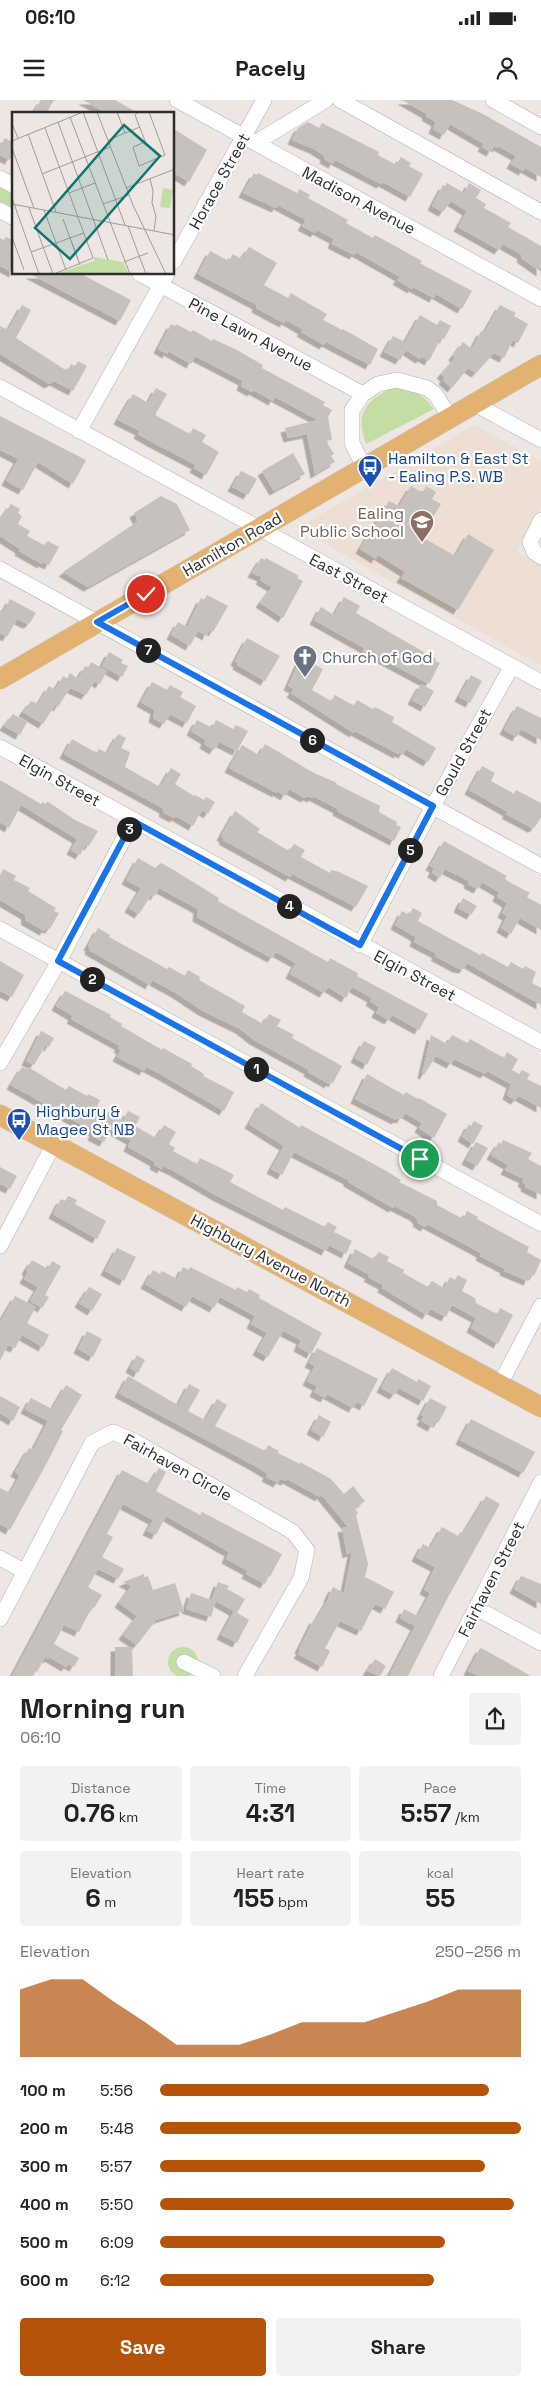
<!DOCTYPE html>
<html lang="en">
<head>
<meta charset="utf-8">
<style>
  body { margin:0; font-family:"Space Grotesk",sans-serif; background:#f2f2f2; color:#222; height:100vh; display:flex; flex-direction:column; font-size:19px; white-space:nowrap }
  * { box-sizing:border-box; margin:0 }
  p { font-size:16px; color:#767676 }
  .icon { flex:none; width:28px; height:28px; fill:none; stroke:currentColor; stroke-width:2; stroke-linecap:round; stroke-linejoin:round }
  .map { position:relative; height:1576px; overflow:hidden }
  .panel { display:flex; flex-direction:column; background:#fff; flex:1 }
  .panel>* { flex:none }
  .pin { position:absolute; display:grid; place-items:center; width:42px; height:42px; color:#fff; margin:-21px; border:2px solid #fff; border-radius:50%; box-shadow:0 1px 5px #0007 }
  .km { position:absolute; width:25px; height:25px; margin:-12px; border-radius:50%; background:#222; color:#fff; font-size:14px; line-height:25px; text-align:center }
  .round { display:grid; place-items:center; flex:none; width:52px; height:52px; border-radius:5px; background:#f2f2f2 }
  .headline { display:flex; align-items:center; justify-content:space-between; height:85px; padding:0 20px }
  h1 { font-size:28px; font-weight:600; line-height:38px }
  .metrics { display:grid; grid-template-columns:repeat(3,1fr); gap:8px; height:85px; padding:5px 20px }
  .metrics div { display:grid; align-content:center; border-radius:5px; background:#f2f2f2; text-align:center }
  .metrics b { font-size:25px; font-weight:600 }
  .metrics small { font-size:14px; font-weight:400 }
  .metrics p { font-size:14px }
  .chart { height:140px; padding:10px 20px }
  .chart p { display:flex; justify-content:space-between }
  .chart svg { width:100%; height:90px; margin-top:5px; fill:#b45309; opacity:.7 }
  .button { display:flex; gap:10px; margin-top:auto; padding:10px 20px }
  .button a { flex:1; height:58px; border-radius:5px; background:#b45309; color:#fff; font-size:20px; font-weight:600; line-height:58px; text-align:center }
  .button a+a { background:#f2f2f2; color:#222 }
  ul { padding:0 20px; list-style:none; font-size:16px }
  li { display:grid; grid-template-columns:80px 60px 1fr; align-items:center; height:38px }
  li i { height:12px; border-radius:6px; background:#b45309 }
  .status { display:flex; justify-content:space-between; align-items:center; height:35px; padding:0 25px; background:#fff; direction:ltr }
  .status svg { height:14px; fill:currentColor }
  header { display:flex; justify-content:space-between; align-items:center; height:65px; padding:0 20px; background:#fff; font-size:22px; font-weight:600 }
  .map>svg:first-child { display:block }
</style>
</head>
<body>
<div class="status"><b>06:10</b><svg viewBox="0 0 49 12"><path d="M0 12V9h3v3zM5 12V6h3v6zM10 12V3h3v9zM15 12V0h3v12zM26 1h20v11H26zM47 4h2v5h-2z"/></svg></div>
<header><svg class="icon" aria-label="menu" viewBox="0 0 24 24"><path d="M4 6h16M4 12h16M4 18h16"/></svg>Pacely<svg class="icon" aria-label="person" viewBox="0 0 24 24"><circle cx="12" cy="8" r="4"/><path d="M4 21q1-7 8-7t8 7"/></svg></header>
<div class="map">
<svg width="541" height="1576" viewBox="0 0 541 1576">
  <defs>
    <filter id="shadow"><feDropShadow dx="-4.5" dy="4.5" stdDeviation="0" flood-color="#0004"/></filter>
  </defs>
  <rect width="100%" height="100%" fill="#ede6e2"/>
  <!-- education -->
  <path fill="#eddfd3" d="M474,325L541,361V406L517,452L541,466V566L306,433L308,422Z"/>
  <!-- green -->
  <path fill="#c3dea4" d="M0,87L14,95V111L0,104Z
    M392,288C413,289 421,292 434,309L366,344C355,314 365,301 392,288Z
    M168 1562a15 15 0 1 1 30 0a15 15 0 1 1-30 0Z"/>
  <!-- building -->
  <path fill="#c6c1bd" filter="url(#shadow)" d="M41,0H54L46,14H32Z
    M83,0H115L140,14H108Z
    M402,0H452L483,14L541,47V77L525,68L523,71L511,64L516,56L498,46L497,48L494,46L491,52L482,47L484,44L450,24L444,35L433,29L436,22L426,16L427,14Z
    M308,22L319,28L322,23L379,52L378,55L396,65L401,57L411,63L409,66L423,74L410,97L383,82L381,84L335,60L333,64L324,59L325,56L314,49L292,40L298,28Z
    M174,29L207,50L189,82L174,73Z
    M5,38L14,43V53L9,60L0,55V46Z
    M254,73L257,75L258,73L297,93L299,89L310,95L308,98L348,120L346,123L373,138L375,135L422,161L420,163L425,166L472,191L462,209L436,194L434,198L413,187L412,189L397,180L400,177L356,152L354,155L332,144L334,139L317,130L315,133L302,126L306,120L278,105L276,108L243,93Z
    M447,83L464,93L469,83L481,90L476,98L486,104L484,108L511,123L508,127L541,146V172L521,158L522,155L503,144L499,150L458,127L467,111L451,101L443,112L432,106L443,85L445,86Z
    M6,137L14,141V173L0,166V138L4,140Z
    M249,147L277,163L264,185L288,198L291,193L306,202L327,214L323,220L342,230L343,229L378,249L370,265L326,242L324,245L301,232L303,230L286,220L284,223L256,208L257,205L198,174L210,151L229,161L233,154L241,159Z
    M30,174H81L131,200L120,221Z
    M22,205L31,210L16,238L67,271L71,264L75,266L78,261L87,266L73,291L54,281L49,284L0,254V226L8,230Z
    M500,205L516,213L514,216L528,224L518,243L513,240L504,258L494,253L476,273L468,268L452,288L443,280L445,277L441,274L455,258L453,256L463,242L472,249L481,231L484,233Z
    M420,215L437,225L440,220L451,226L444,239L441,238L429,261L422,257L420,259L406,250L400,260L384,252L393,236L405,242Z
    M171,224L175,226L176,224L191,232L193,230L212,241L213,239L235,249L263,265L262,268L325,302L323,305L332,310L328,317L332,340L326,341L334,354L331,356L335,362L315,374L307,334L288,338L285,328L318,320L275,297L273,301L253,290L252,292L241,286L243,281L195,256L191,264L168,251L167,254L158,249Z
    M156,288L167,294L155,315L190,334L193,328L206,335L202,342L219,352L206,375L194,368L196,365L150,341L138,334L140,331L118,320L133,294L148,303Z
    M0,316L86,360L73,384L38,362L23,390L6,381L18,359L0,350Z
    M293,353L305,374L274,391L262,371Z
    M241,371L257,379L248,395L232,387Z
    M411,386L423,393L426,386L436,392L432,399L441,404L433,417L422,411L413,430L415,433L455,456L468,434L494,450L458,510L401,478L405,472L378,455L376,459L360,449L389,401L399,406Z
    M161,396L177,404L190,430L88,487L63,472L138,421L134,413Z
    M11,404L20,409L18,413L22,416L18,424L30,431L27,436L44,445L48,441L59,447L49,465L43,462L42,464L19,451L20,449L0,436V420Z
    M261,458L265,460L266,458L299,476L297,478L303,481L283,518L260,503L272,487L260,480L262,477L252,473Z
    M207,495L228,506L213,532L209,530L207,536L198,531L190,546L171,535L178,522L187,527L201,498L204,500Z
    M344,497L360,506L356,513L436,559L435,561L440,563L429,584L375,555L374,557L363,551L364,548L314,520L321,507L334,515Z
    M10,499L36,513L30,523L27,524L17,519L7,537L0,533V510L3,512Z
    M247,538L280,556L265,581L237,565L238,563L235,561Z
    M109,552L123,560L121,563L128,566L122,577L102,566Z
    M301,557L323,569L312,590L331,601L335,595L354,606L357,600L373,609L375,607L394,617L392,622L436,648L428,662L406,649L403,654L399,652L398,654L355,631L354,633L291,593L294,589L288,586Z
    M91,562L107,571L100,584L95,581L86,595L70,588L58,607L55,605L43,624L23,612L31,601L38,604L49,586L55,590L63,576L67,579L70,573L78,579L85,566L88,568Z
    M471,575L482,581L470,603L459,597Z
    M152,582L167,590L170,585L183,592L180,597L196,606L187,623L170,614L164,624L153,618L155,610L141,602Z
    M421,584L434,591L425,607L412,600Z
    M517,606L541,618V640L521,629L517,637L504,630Z
    M13,614L27,622L20,635L4,626Z
    M197,620L212,628L216,620L233,629L236,625L248,631L237,651L219,642L214,650L204,644L206,640L191,631Z
    M118,634L126,638L121,648L130,652L125,667L160,687L171,668L181,674L175,684L194,696L195,695L204,700L206,697L215,702L208,714L202,710L193,726L176,716L174,718L163,712L164,709L64,654L72,639L93,651L97,652L99,649L107,653Z
    M265,644L314,673L337,683L336,684L380,706L379,712L397,722L396,725L401,727L394,741L337,711L338,709L313,696L312,698L307,696L305,698L289,689L285,696L277,691V693L229,668L242,645L259,655Z
    M482,666L495,673L491,681L514,694L516,690L541,703V717L535,727L532,728L506,714L508,712L469,690Z
    M0,680L41,704L43,702L46,704L47,701L75,720L98,731L89,746L86,744L80,755L71,750L77,739L21,705L9,728L0,722Z
    M235,711L260,729L257,732L289,751L294,744L305,750L301,757L330,773L331,770L339,772L368,786L356,807L292,774L290,777L223,740L224,738L221,736Z
    M444,741L507,776L505,779L511,783L530,793L527,797L541,805V830L520,818L511,834L501,828L507,816L502,813L507,803L497,797L499,792L482,782L478,789L468,784L469,781L445,769L440,778L432,773L434,768L430,766Z
    M138,758L155,768L161,763L177,772L219,798L218,801L328,862L330,858L348,868L358,873L357,876L428,914L419,930L392,915L389,920L376,913L379,907L370,901L372,898L352,887L346,898L328,887L324,893L290,874L296,863L276,852L272,858L251,847L197,817L198,809L159,788L155,796L152,794L139,814L129,808L141,788L126,780Z
    M3,769L16,776L14,780L30,788L28,791L56,808L54,811L59,813L50,829L46,828L44,831L25,820L26,816L24,814L0,800V776Z
    M463,798L477,806L471,815L458,808Z
    M413,808L422,813L418,821L480,855L482,853L508,867L511,862L523,869L525,866L536,872L532,883L541,888V905L467,863L464,869L457,868L435,856L437,854L414,842L416,837L395,825L402,811L409,815Z
    M98,828L110,835L109,837L167,869L169,867L185,876L188,870L200,877L199,880L245,906L242,912L263,924L269,914L281,920L277,926L294,935L292,938L342,966L333,983L330,981L329,984L308,972L309,970L254,940L240,929L203,911L176,893L152,880L150,885L89,850L90,847L88,846Z
    M0,861L24,875L12,897L0,891Z
    M65,891L111,915L110,917L122,924L121,926L162,950L163,948L192,964L191,966L204,974L203,976L234,992L224,1011L160,974L146,967L144,971L117,957L121,950L118,948L120,946L71,919L73,916L56,906Z
    M41,931L54,938L49,947L46,945L34,965L26,961Z
    M431,935L447,944L452,935L468,943L470,939L504,958L507,952L518,959L512,970L519,974L522,970L530,974L527,979L541,986V1008L519,996L515,1000L507,995L511,984L487,971L485,974L454,959L451,964L436,956L424,975L422,974Z
    M364,941L376,947L367,965L355,958Z
    M22,967L26,969L28,967L66,990L69,986L87,996L88,994L100,1000L97,1006L123,1021L128,1011L140,1017L135,1026L156,1038L164,1025L176,1032L169,1044L175,1048L173,1051L197,1064L200,1058L223,1069L234,1075L230,1082L283,1110L285,1107L323,1126H325L328,1122L337,1127L334,1132L352,1141L346,1154L329,1145L326,1151L217,1096L172,1070L163,1066L162,1069L154,1065L155,1062L128,1047L131,1040L111,1029L104,1042L92,1036L94,1032L11,985Z
    M367,974L404,995L406,992L418,999L419,998L447,1014L434,1038L419,1028L422,1023L405,1013L401,1019L398,1018L396,1020L355,999Z
    M261,1003L300,1028L301,1025L381,1068L401,1080L399,1082L437,1101V1105L463,1119L467,1111L478,1117L477,1119L529,1147L527,1152L541,1160L534,1176L531,1174L528,1181L504,1171L505,1169L480,1156L481,1153L427,1124L425,1127L417,1122L418,1120L414,1116L394,1106L393,1108L348,1082V1080L294,1052L282,1075L271,1069L284,1046L249,1024Z
    M474,1021L483,1026L473,1044L462,1037L469,1024L471,1026Z
    M503,1040L532,1053L528,1059L541,1066V1095L525,1087L526,1085L522,1082L524,1079L505,1070L508,1065L491,1055L499,1042L501,1044Z
    M476,1042L488,1048L477,1066L466,1060Z
    M0,1067L17,1076L10,1089L0,1084Z
    M68,1096L77,1100L75,1104L106,1121L97,1139L53,1114L61,1099L65,1101Z
    M117,1148L136,1157L124,1181L105,1171Z
    M355,1149L373,1159L379,1152L389,1157L387,1161L404,1170L403,1173L428,1187L432,1181L444,1188L450,1177L455,1180L458,1175L467,1180L462,1191L475,1198L476,1203L497,1214L500,1208L513,1215L498,1244L471,1228L476,1218L452,1205L446,1217L430,1209L427,1215L382,1188L383,1185L368,1177L370,1175L348,1163Z
    M32,1160L48,1169L52,1161L61,1166L45,1195L49,1197L42,1208L30,1201L38,1187L24,1179L28,1172L26,1170Z
    M183,1167L189,1170L190,1167L236,1190L237,1187L247,1192L249,1189L260,1195L259,1198L322,1233L311,1254L298,1247L301,1240L283,1231L268,1257L257,1251L267,1233L251,1224L255,1216L220,1197L214,1208L192,1196L186,1207L145,1184L153,1170L160,1174L162,1171L177,1179Z
    M89,1187L102,1194L92,1211L79,1203Z
    M15,1196L36,1207L27,1223L49,1235L43,1247L22,1235L15,1248L8,1245L0,1261V1222Z
    M87,1231L102,1239L93,1257L78,1249Z
    M317,1248L378,1279L364,1306L357,1302L353,1308L327,1294L325,1298L314,1292L317,1286L307,1281L315,1266L309,1263Z
    M137,1255L145,1260L138,1273L130,1268Z
    M392,1268L417,1282L418,1279L431,1286L423,1301L399,1288L394,1295L381,1288Z
    M128,1276L178,1305L189,1284L200,1290L188,1311L205,1320L217,1299L227,1305L215,1326L265,1351L268,1345L279,1351L278,1353L300,1364V1362L331,1379L344,1394L353,1386L365,1401L355,1409L358,1413L356,1415L368,1464L365,1477L394,1492L385,1509L375,1504L361,1531L340,1521L325,1548L330,1551L322,1567L298,1554L301,1550L299,1549L314,1519L316,1520L329,1498L328,1497L333,1487L344,1493L352,1452L347,1454L342,1428L348,1427L321,1394L320,1397L287,1379L286,1381L280,1379L278,1383L266,1377L268,1374L255,1366L119,1293Z
    M66,1285L82,1295L61,1330L63,1331L49,1359L10,1430L0,1424V1388L10,1393L20,1375L15,1372L29,1348L33,1350L48,1321L25,1309L31,1298L52,1309Z
    M0,1296L20,1307L13,1321L0,1313Z
    M430,1298L447,1307L438,1323L435,1322L432,1327L421,1321L424,1316L421,1315Z
    M319,1315L331,1322L323,1337L311,1330Z
    M471,1319L535,1352L523,1373L460,1340Z
    M159,1368L166,1372L156,1391L200,1415L202,1412L282,1454L270,1477L269,1476L265,1484L246,1474L248,1471L226,1459L229,1452L166,1416L156,1435L147,1431L153,1420L123,1404L107,1434L113,1437L102,1457L124,1469L118,1479L98,1469L88,1487L102,1495L94,1508L92,1507L79,1532L64,1525L54,1544L79,1558L74,1567L68,1564L66,1567L49,1557L48,1559L45,1557L37,1572L34,1571L32,1576H12L122,1370L149,1384Z
    M486,1396L500,1404L446,1501L408,1576H389L415,1526L400,1518L404,1509L418,1516L430,1493L424,1490L435,1467L416,1457L423,1444L430,1448L442,1427L458,1436L460,1432L463,1434Z
    M144,1474V1477L148,1476L153,1490L175,1483L184,1511L156,1520L137,1545L123,1535L137,1516L119,1503L131,1486L123,1482Z
    M521,1476L541,1484V1504L514,1489Z
    M218,1482L229,1486L227,1489L245,1499L237,1513L216,1501L211,1517L186,1509L191,1493L215,1501L212,1499Z
    M234,1511L249,1520L237,1543L221,1535Z
    M115,1547H132L133,1576H115Z
    M480,1548L485,1550L531,1576H478L468,1571Z
    M375,1559L386,1566L380,1576L367,1571Z"/>
  <g fill="none" stroke-linecap="round" stroke-linejoin="round">
    <defs>
      <path id="minor" d="M177,0L541,199
        M340,0L541,112
        M493,0L541,27
        M255,43L326,0
        M0,78L14,86
        M0,110L14,118
        M174,161L264,0
        M140,174L363,294
        M0,287L541,582
        M473,303L541,340
        M79,331L167,174
        M364,367L352,343V310L363,294L378,284L397,280L427,288L435,294L450,317
        M541,420L530,442L534,452L541,457
        M0,469L541,766
        M0,647L541,942
        M0,829L541,1124
        M360,845L433,706L512,566
        M0,963L59,861L133,721
        M0,1146L54,1044
        M500,1284L541,1206
        M0,1458L24,1471
        M476,1508L541,1543
        M0,1519L92,1343L113,1332L134,1341L293,1432L307,1450L301,1478L245,1576
        M184,1562L213,1576
        M441,1576L541,1382"/>
      <path id="major" d="M0,579L541,265
        M0,1015L541,1307"/>
    </defs>
    <!-- minor casing -->
    <use href="#minor" stroke="#aeb2b8" stroke-width="16"/>
    <!-- major casing -->
    <use href="#major" stroke="#c4c4c4" stroke-width="21"/>
    <!-- minor -->
    <use href="#minor" stroke="#fff" stroke-width="15"/>
    <!-- major -->
    <use href="#major" stroke="#e3b270" stroke-width="20"/>
  </g>
  <g fill="none" stroke-linecap="round" stroke-linejoin="round">
    <defs>
      <path id="route" d="M146,494L97,522L433,706L360,845L133,721L58,861L420,1059"/>
    </defs>
    <!-- route casing -->
    <use href="#route" stroke="#fff" stroke-width="10"/>
    <!-- route -->
    <use href="#route" stroke="#1a73e8" stroke-width="6"/>
  </g>
  <!-- icons -->
  <defs>
    <symbol id="bus-pin" viewBox="-11 -11 22 30"><path d="M0 17L-7.5 6A9.5 9.5 0 1 1 7.5 6Z" fill="#1a4fb4" stroke="#fff"/><path d="M-5-6H5V4H4V6H2V4H-2V6H-4V4H-5ZM-3.5-4V0h7V-4ZM-3.5 1.2v1.5H-2V1.2ZM2 1.2v1.5H3.5V1.2Z" fill="#fff"/></symbol>
    <symbol id="school-pin" viewBox="-11 -11 22 30"><path d="M0 17L-7.5 6A9.5 9.5 0 1 1 7.5 6Z" fill="#8d6e63" stroke="#fff"/><path d="M0-5L7-2L0 1L-7-2ZM-4 1L0 2.5L4 1V4Q0 6-4 4Z" fill="#fff"/></symbol>
    <symbol id="church-pin" viewBox="-11 -11 22 30"><path d="M0 17L-7.5 6A9.5 9.5 0 1 1 7.5 6Z" fill="#6b7280" stroke="#fff"/><path d="M-1.2-6h2.4v3.5h3.3v2.4h-3.3V6h-2.4V-.1h-3.3v-2.4h3.3Z" fill="#fff"/></symbol>
  </defs>
  <g fill-rule="evenodd">
    <use href="#bus-pin" x="356" y="353" width="28" height="38"/>
    <use href="#school-pin" x="408" y="408" width="28" height="38"/>
    <use href="#church-pin" x="291" y="543" width="28" height="38"/>
    <use href="#bus-pin" x="5" y="1006" width="28" height="38"/>
  </g>
  <g text-anchor="middle" stroke-width="4.5" stroke-linejoin="round" paint-order="stroke">
    <!-- street labels -->
    <g font-size="16" fill="#2d2d2d" stroke="#fff">
      <text transform="translate(219 81) rotate(-61)" y="6">Horace Street</text>
      <text transform="translate(359 100) rotate(28)" y="6">Madison Avenue</text>
      <text transform="translate(251 234) rotate(28)" y="6">Pine Lawn Avenue</text>
      <text transform="translate(232 444) rotate(-30)" y="6">Hamilton Road</text>
      <text transform="translate(349 478) rotate(28)" y="6">East Street</text>
      <text transform="translate(463 652) rotate(-61)" y="6">Gould Street</text>
      <text transform="translate(60 680) rotate(29)" y="6">Elgin Street</text>
      <text transform="translate(415 875) rotate(28)" y="6">Elgin Street</text>
      <text transform="translate(271 1160) rotate(28)" y="6">Highbury Avenue North</text>
      <text transform="translate(178 1367) rotate(29)" y="6">Fairhaven Circle</text>
      <text transform="translate(491 1479) rotate(-63)" y="6">Fairhaven Street</text>
    </g>
    <!-- transit labels -->
    <g font-size="16" fill="#164399" stroke="#fff" text-anchor="start">
      <text x="388" y="364">Hamilton &amp; East St<tspan x="388" dy="18">- Ealing P.S. WB</tspan></text>
      <text x="36" y="1017">Highbury &amp;<tspan x="36" dy="18">Magee St NB</tspan></text>
    </g>
    <!-- education labels -->
    <g font-size="16" fill="#785e54" stroke="#fff" text-anchor="end">
      <text x="404" y="419">Ealing<tspan x="404" dy="18">Public School</tspan></text>
    </g>
    <!-- worship labels -->
    <g font-size="16" fill="#5b616d" stroke="#fff" text-anchor="start">
      <text x="322" y="563">Church of God</text>
    </g>
  </g>
  <!-- overview -->
  <g transform="translate(12 12)">
    <rect width="162" height="162" fill="#ede6e2"/>
    <path d="M151,76L161,78L158,96L148,95ZM82,145L111,150L117,162H44L82,149Z" fill="#c3dea4"/>
    <path fill="none" stroke="#a09c9a" stroke-width="1" d="M71,0L113,113M85,0L121,93L154,162M105,0L113,21M126,0L123,3L135,34M58,5L118,162M46,10L96,148M0,12L6,26M33,16L81,146L42,162M16,22L44,100M96,28L128,15M0,29L71,0M133,30L121,35L127,54L153,43L137,0M0,36L22,96M30,62L98,35M138,67L141,79L140,91L144,104L142,119M114,76L163,57M57,81L83,71M0,86L27,162M0,92L163,123M91,92L117,83M17,96L41,162M32,98L54,158M51,107L68,153M116,114L134,162M0,125L12,158M60,131L66,147M19,140L72,121M112,150L136,141"/>
    <path fill="#0f766e" fill-opacity="0.15" stroke="#0f766e" stroke-width="2.5" d="M112,13L148,44L58,147L23,116Z"/>
    <rect width="162" height="162" fill="none" stroke="#2d2d2d" stroke-width="2.5"/>
  </g>
</svg>
<div class="pin" style="left:420px;top:1059px;background:#1e9e55"><svg class="icon" aria-label="arrive" viewBox="0 0 24 24"><path d="M6 21V4h12l-3 4 3 4H6"/></svg></div>
<div class="pin" style="left:146px;top:494px;background:#d93025"><svg class="icon" aria-label="check" viewBox="0 0 24 24"><path d="M5 12l5 5 9-10"/></svg></div>
<b class="km" style="left:256px;top:969px">1</b>
<b class="km" style="left:92px;top:879px">2</b>
<b class="km" style="left:129px;top:729px">3</b>
<b class="km" style="left:289px;top:806px">4</b>
<b class="km" style="left:410px;top:750px">5</b>
<b class="km" style="left:312px;top:640px">6</b>
<b class="km" style="left:148px;top:550px">7</b>
</div>
<section class="panel">
<div class="headline"><div><h1>Morning run</h1><p>06:10</p></div><a class="round"><svg class="icon" aria-label="share" viewBox="0 0 24 24"><path d="M12 15V3M7 8l5-5 5 5M5 13v7h14v-7"/></svg></a></div>
<div class="metrics">
<div><p>Distance</p><b>0.76<small> km</small></b></div>
<div><p>Time</p><b>4:31</b></div>
<div><p>Pace</p><b>5:57<small> /km</small></b></div>
</div>
<div class="metrics">
<div><p>Elevation</p><b>6<small> m</small></b></div>
<div><p>Heart rate</p><b>155<small> bpm</small></b></div>
<div><p>kcal</p><b>55</b></div>
</div>
<div class="chart"><p><span>Elevation</span>250–256 m</p>
<svg viewBox="0 0 160 44" preserveAspectRatio="none"><path d="M0 44V11L10 6L20 6L30 17L40 27L50 38L60 38L70 38L80 33L90 27L100 27L110 27L120 22L130 17L140 11L150 11L160 11V44z"/></svg>
</div>
<ul>
<li><b>100 m</b>5:56<i style="width:91%"></i></li>
<li><b>200 m</b>5:48<i style="width:100%"></i></li>
<li><b>300 m</b>5:57<i style="width:90%"></i></li>
<li><b>400 m</b>5:50<i style="width:98%"></i></li>
<li><b>500 m</b>6:09<i style="width:79%"></i></li>
<li><b>600 m</b>6:12<i style="width:76%"></i></li>
</ul>
<div class="button"><a>Save</a><a>Share</a></div>
</section>
</body>
</html>
